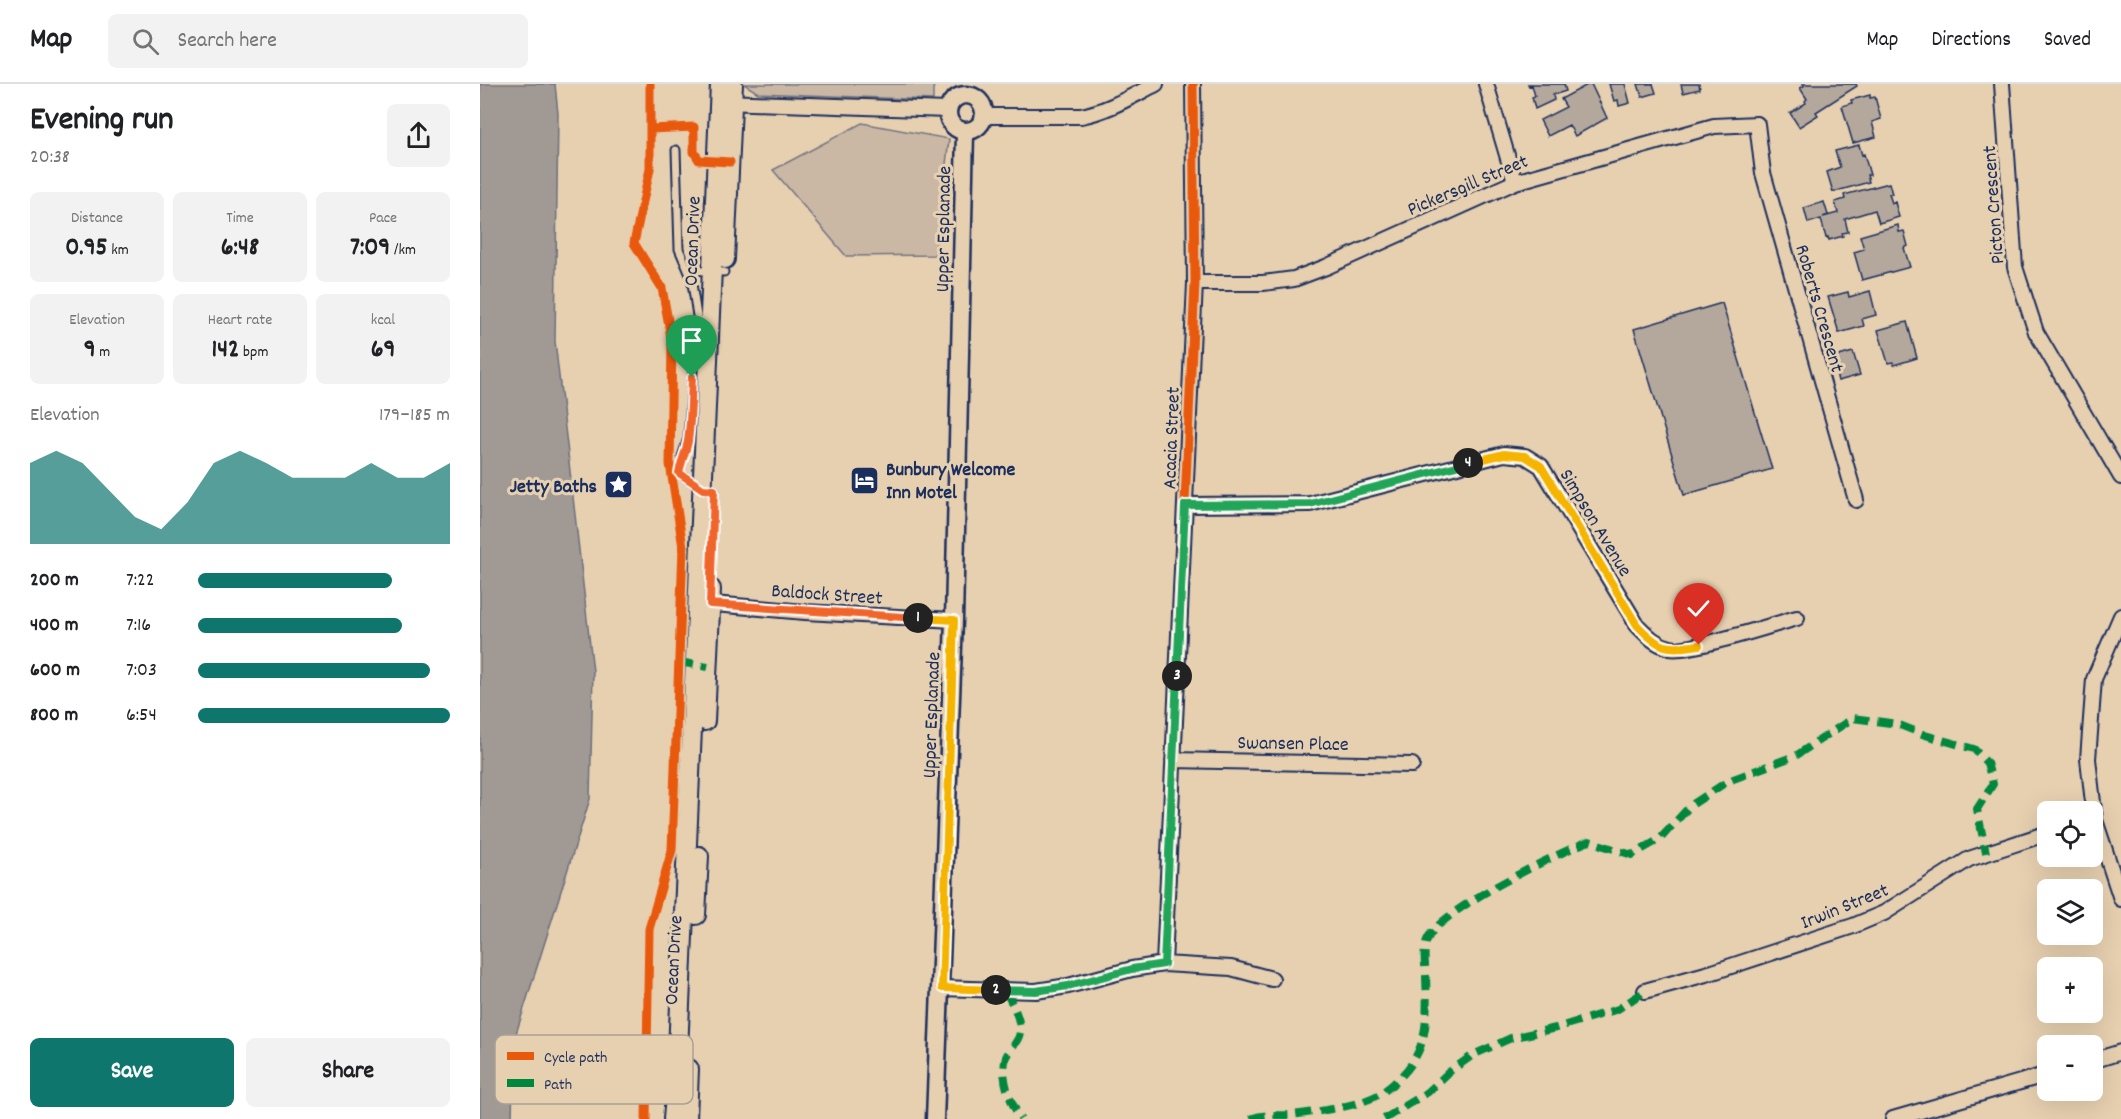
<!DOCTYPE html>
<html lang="en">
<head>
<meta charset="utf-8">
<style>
  body { margin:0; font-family:Dekko,sans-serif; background:#f2f2f2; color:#202124; height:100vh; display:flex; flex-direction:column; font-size:22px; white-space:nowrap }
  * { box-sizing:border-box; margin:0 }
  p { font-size:20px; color:#757577 }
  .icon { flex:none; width:33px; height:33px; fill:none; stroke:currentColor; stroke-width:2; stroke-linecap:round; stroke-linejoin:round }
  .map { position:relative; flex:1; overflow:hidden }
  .sheet { display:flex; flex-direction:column; background:#fff; width:480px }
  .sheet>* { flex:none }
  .buttons { position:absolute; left:1557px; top:717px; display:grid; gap:12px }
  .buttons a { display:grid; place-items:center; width:66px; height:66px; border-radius:9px; background:#fff; box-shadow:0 6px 24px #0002; font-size:30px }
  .pin { position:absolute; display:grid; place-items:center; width:51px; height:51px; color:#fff; margin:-62px -26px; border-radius:50% 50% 50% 0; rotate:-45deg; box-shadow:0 0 6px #0007 }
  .pin .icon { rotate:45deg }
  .km { position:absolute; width:30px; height:30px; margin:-15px; border-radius:50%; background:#222; color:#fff; font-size:16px; line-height:30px; text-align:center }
  .round { display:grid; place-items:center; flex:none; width:63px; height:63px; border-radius:9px; background:#f2f2f2 }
  .overview { display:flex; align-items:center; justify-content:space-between; height:102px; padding:0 30px }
  h1 { font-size:33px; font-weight:700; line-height:45px }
  .figures { display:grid; grid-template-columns:repeat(3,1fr); gap:9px; height:102px; padding:6px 30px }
  .figures div { display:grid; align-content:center; border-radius:9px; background:#f2f2f2; text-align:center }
  .figures b { font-size:26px; font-weight:700 }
  .figures small { font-size:16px; font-weight:400 }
  .figures p { font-size:16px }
  .chart { height:168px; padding:12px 30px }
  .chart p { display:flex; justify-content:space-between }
  .chart svg { width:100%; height:108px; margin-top:6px; fill:#0f766e; opacity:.7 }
  .cta { display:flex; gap:12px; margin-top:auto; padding:12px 30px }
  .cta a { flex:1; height:69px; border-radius:9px; background:#0f766e; color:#fff; font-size:24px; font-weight:700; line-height:69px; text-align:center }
  .cta a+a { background:#f2f2f2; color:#202124 }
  ul { padding:0 30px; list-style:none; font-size:20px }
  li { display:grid; grid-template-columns:96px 72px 1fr; align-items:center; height:45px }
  li i { height:15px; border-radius:8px; background:#0f766e }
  header { display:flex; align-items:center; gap:36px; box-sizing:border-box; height:84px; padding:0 30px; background:#fff; border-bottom:2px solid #e0e0e0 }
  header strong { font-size:28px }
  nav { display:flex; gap:33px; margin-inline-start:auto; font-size:21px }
  .search { width:420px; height:54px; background:#f2f2f2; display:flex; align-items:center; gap:15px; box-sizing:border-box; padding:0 21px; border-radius:9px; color:#757577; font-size:22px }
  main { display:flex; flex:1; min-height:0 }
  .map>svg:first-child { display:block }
</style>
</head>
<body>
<header>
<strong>Map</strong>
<div class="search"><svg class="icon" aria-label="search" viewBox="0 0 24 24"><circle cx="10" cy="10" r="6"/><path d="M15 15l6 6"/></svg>Search here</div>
<nav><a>Map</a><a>Directions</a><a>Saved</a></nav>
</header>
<main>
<section class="sheet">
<div class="overview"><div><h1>Evening run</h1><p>20:38</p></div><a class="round"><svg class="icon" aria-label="share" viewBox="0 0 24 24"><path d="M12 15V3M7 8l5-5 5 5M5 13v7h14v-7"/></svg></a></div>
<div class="figures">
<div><p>Distance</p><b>0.95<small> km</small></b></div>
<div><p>Time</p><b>6:48</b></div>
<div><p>Pace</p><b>7:09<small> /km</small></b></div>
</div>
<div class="figures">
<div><p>Elevation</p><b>9<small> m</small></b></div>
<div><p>Heart rate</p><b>142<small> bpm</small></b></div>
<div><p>kcal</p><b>69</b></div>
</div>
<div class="chart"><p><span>Elevation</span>179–185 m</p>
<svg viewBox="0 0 160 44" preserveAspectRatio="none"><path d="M0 44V11L10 6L20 11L30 22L40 33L50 38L60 27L70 11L80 6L90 11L100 17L110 17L120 17L130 11L140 17L150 17L160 11V44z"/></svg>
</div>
<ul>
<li><b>200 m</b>7:22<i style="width:77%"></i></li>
<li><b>400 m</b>7:16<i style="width:81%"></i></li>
<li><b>600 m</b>7:03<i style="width:92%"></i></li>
<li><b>800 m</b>6:54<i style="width:100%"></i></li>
</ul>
<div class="cta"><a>Save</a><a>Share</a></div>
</section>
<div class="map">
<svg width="1641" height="1035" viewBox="0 0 1641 1035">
  <rect width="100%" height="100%" fill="#e7d0b0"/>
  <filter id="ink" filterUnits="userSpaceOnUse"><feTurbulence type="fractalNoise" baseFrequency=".0167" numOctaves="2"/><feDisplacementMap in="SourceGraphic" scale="12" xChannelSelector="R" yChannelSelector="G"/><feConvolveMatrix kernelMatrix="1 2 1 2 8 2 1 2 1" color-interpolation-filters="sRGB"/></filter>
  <g filter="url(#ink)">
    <!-- green -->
    <path fill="#cab8a4" stroke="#727481" stroke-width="1.5" d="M264,0H455L453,5V16L278,9Z
      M382,39L469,55L455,171L366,172L293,86Z"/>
    <!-- water -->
    <path fill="#a19994" stroke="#6b6f7e" stroke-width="1.5" d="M0,0H75L78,30L75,257L113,587L110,715L34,956L32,1035H0Z"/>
    <!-- building -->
    <path fill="#b4a89c" stroke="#1b2f5e" stroke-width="1.5" d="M1048,0H1084L1086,7L1073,11L1074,16L1055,25L1052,13L1055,12L1052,1L1049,2Z
      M1109,0H1111L1127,34L1095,52L1089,41L1068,52L1060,36L1086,23L1081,15Z
      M1129,0H1145L1150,19L1139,22L1138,16L1134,17Z
      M1158,0H1173L1176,9L1162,13Z
      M1201,0H1219L1220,5L1203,9Z
      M1323,0H1376L1377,2L1336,28L1338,31L1319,43L1310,29L1326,19L1325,17L1327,15L1320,4L1324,2Z
      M1390,11V14L1395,13L1401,35L1392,38L1396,53L1373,59L1362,22L1372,19L1371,16Z
      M1379,61L1382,71L1384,70L1390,91H1387L1389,98L1353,108L1347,88L1360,83L1355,67Z
      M1409,99L1412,110H1409L1412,119L1415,118L1419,133L1399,139L1395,126L1365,135L1368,148L1362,149L1363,152L1349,156L1348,153L1346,154L1341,135L1328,139L1324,124L1344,118L1348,131L1343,133L1358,129L1355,118L1365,115L1364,111Z
      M1418,141L1419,148L1424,147L1428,162L1424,164L1430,183L1382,196L1374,168L1384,165L1380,152Z
      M1390,207L1396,231L1382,235L1384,242L1359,249L1348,213L1368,208L1369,213Z
      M1242,219L1292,385L1204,411L1154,245Z
      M1427,238L1437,274L1414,281L1413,278L1408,279L1398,246Z
      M1373,268L1380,291L1358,297L1352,274Z"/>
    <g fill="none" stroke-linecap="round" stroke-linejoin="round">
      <defs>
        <path id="service" d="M196,66L199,165L211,193L217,232L208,354L201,376L199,389L223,405L234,406
          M208,186L244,188"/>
        <path id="minor" d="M1006,0L1035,98
          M1522,0L1535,183L1556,248L1641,393
          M245,18L467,26
          M504,32H601C628,27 652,12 676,0
          M715,199H783L814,195L846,183L1035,98L1234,42L1277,40L1283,89L1376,416
          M705,421L830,420L1024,370L1045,372L1061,382L1157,541C1167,551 1175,560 1190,564C1207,569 1295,540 1317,534
          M222,519L325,528L474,536
          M1641,532L1614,595L1608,675L1615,736L1641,815
          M693,676L932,681
          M684,880L751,884L792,895
          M461,904L556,907L588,902L652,885L684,880L715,199L713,0
          M1165,907L1233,888L1373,842L1404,829L1489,775L1568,749
          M1612,977L1641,968
          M1413,1035L1568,990"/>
        <path id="tertiary" d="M468 29a18 18 0 1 1 36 0a18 18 0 1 1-36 0Z
          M455,1035L474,536L485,48"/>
        <path id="secondary" d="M245,175L253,0
          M225,637L231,505
          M216,831L219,772
          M193,1035L197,990L240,0
          M207,1035L209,985"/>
      </defs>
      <!-- service casing -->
      <use href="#service" stroke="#1b2f5e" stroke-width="11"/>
      <!-- minor casing -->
      <use href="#minor" stroke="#1b2f5e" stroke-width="18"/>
      <!-- tertiary casing -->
      <use href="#tertiary" stroke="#1b2f5e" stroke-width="21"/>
      <!-- secondary casing -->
      <use href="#secondary" stroke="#1b2f5e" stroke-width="22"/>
      <!-- service -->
      <use href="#service" stroke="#e7d0b0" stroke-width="7"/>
      <!-- minor -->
      <use href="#minor" stroke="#e7d0b0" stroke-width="14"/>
      <!-- tertiary -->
      <use href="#tertiary" stroke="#e7d0b0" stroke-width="16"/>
      <!-- secondary -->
      <use href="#secondary" stroke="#e7d0b0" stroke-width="18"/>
      <!-- quiet -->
      <path stroke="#00873e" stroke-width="8" stroke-dasharray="15 8" stroke-linecap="butt" d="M199,578L228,583
        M525,906C531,918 539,930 540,945C541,957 530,963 526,973C520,994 530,1018 541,1035
        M771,1035C784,1029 797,1032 811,1031C835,1028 884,1022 903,1008C948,975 948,944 946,892C945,881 943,866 947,856C960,825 1075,771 1109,757L1152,771L1180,755L1210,722L1248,697L1317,671L1373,634L1417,640L1445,651L1494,665L1507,679L1513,700L1497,725L1506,769
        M904,1035L948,1008L969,988L993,971L1031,954L1076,944L1138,925L1165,907"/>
      <defs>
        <path id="cycleway" d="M170,45L214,43V68L219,76L250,78
          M461,904L556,907L588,902L652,885L684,880L715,199L713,0
          M166,1035L169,845L192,766L203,463L190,380L192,258L182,204L154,159L170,85V0"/>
      </defs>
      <!-- cycleway casing -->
      <use href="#cycleway" stroke="#e7d0b0" stroke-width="13"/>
      <!-- cycleway -->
      <use href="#cycleway" stroke="#e8590c" stroke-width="9"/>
    </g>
  </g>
  <g fill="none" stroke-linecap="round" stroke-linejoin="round" filter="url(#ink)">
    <defs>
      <path id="split-1" d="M212,293C211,314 211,336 208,357C206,368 201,378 199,389L223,405L234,406L230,520L438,534"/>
      <path id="split-2" d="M438,534L474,536L462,904L516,906"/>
      <path id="split-3" d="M516,906L556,907L588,902L652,885L684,880L697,592"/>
      <path id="split-4" d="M697,592L705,421L830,420L988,379"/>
      <path id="split-5" d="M988,379L1024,370L1045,372L1061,382L1157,541C1180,565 1186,566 1219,561"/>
    </defs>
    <!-- split-1 casing -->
    <use href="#split-1" stroke="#fff" stroke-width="12"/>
    <!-- split-2 casing -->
    <use href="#split-2" stroke="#fff" stroke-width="12"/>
    <!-- split-3 casing -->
    <use href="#split-3" stroke="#fff" stroke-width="12"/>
    <!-- split-4 casing -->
    <use href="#split-4" stroke="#fff" stroke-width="12"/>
    <!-- split-5 casing -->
    <use href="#split-5" stroke="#fff" stroke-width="12"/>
    <!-- split-1 -->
    <use href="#split-1" stroke="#f0652b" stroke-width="8"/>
    <!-- split-2 -->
    <use href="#split-2" stroke="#f5b400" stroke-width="8"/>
    <!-- split-3 -->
    <use href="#split-3" stroke="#22a559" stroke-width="8"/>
    <!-- split-4 -->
    <use href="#split-4" stroke="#22a559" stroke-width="8"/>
    <!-- split-5 -->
    <use href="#split-5" stroke="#f5b400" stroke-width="8"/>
  </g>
  <!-- icons -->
  <defs>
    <symbol id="hotel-square" viewBox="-11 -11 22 22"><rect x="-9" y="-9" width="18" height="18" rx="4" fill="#1b2f5e" stroke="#e7d0b0"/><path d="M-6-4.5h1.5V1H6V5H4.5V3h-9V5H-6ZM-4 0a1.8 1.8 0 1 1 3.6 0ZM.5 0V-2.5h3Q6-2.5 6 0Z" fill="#fff"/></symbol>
    <symbol id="sight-square" viewBox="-11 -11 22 22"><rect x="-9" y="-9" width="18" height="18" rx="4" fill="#1b2f5e" stroke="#e7d0b0"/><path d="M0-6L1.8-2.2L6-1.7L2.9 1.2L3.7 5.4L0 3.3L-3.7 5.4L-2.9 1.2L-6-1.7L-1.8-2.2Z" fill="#fff"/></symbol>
  </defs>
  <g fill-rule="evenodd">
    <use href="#hotel-square" x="368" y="380" width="33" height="33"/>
    <use href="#sight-square" x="122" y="384" width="33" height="33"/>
  </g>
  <g text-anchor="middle" stroke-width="6" stroke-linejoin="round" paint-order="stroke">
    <!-- street labels -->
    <g font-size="20" fill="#1b2f5e" stroke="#e7d0b0">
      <text transform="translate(987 100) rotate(-23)" y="7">Pickersgill Street</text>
      <text transform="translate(1512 121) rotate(-94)" y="7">Picton Crescent</text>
      <text transform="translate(462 145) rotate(-89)" y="7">Upper Esplanade</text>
      <text transform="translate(211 157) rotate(-88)" y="7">Ocean Drive</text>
      <text transform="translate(1341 224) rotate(74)" y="7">Roberts Crescent</text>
      <text transform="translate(690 354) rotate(-88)" y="7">Acacia Street</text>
      <text transform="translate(1117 438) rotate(59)" y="7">Simpson Avenue</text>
      <text transform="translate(347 509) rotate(4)" y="7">Baldock Street</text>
      <text transform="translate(450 631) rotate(-88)" y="7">Upper Esplanade</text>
      <text transform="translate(813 658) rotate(1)" y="7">Swansen Place</text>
      <text transform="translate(1364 821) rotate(-22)" y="7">Irwin Street</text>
      <text transform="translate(192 876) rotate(-87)" y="7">Ocean Drive</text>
    </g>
    <!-- poi labels -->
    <g font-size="20" font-weight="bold" fill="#1b2f5e" stroke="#e7d0b0" text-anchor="start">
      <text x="406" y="391">Bunbury Welcome<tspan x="406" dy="23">Inn Motel</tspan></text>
      <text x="117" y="408" text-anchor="end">Jetty Baths</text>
    </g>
  </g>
  <!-- legend -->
  <rect x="15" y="951" width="198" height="69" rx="9" fill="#e7d0b0" stroke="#aaa097" stroke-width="1.5"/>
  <rect x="27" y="968" width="27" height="8" fill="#e8590c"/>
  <rect x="27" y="995" width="27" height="8" fill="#00873e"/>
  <g font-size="16" fill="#1b2f5e">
    <text x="64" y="978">Cycle path</text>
    <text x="64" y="1005">Path</text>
  </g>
</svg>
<div class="buttons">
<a><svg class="icon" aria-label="locate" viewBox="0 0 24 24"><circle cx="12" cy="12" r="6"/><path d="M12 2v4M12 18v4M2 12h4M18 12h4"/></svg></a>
<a><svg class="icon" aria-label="layers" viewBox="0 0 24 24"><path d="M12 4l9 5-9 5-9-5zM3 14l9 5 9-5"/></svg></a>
<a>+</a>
<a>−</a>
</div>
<div class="pin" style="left:212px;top:293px;background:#1e9e55"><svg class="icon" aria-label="arrive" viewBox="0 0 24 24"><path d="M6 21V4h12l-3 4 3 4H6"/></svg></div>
<div class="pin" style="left:1219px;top:561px;background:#d93025"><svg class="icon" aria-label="check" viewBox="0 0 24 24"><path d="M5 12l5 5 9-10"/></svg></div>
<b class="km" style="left:438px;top:534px">1</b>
<b class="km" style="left:516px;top:906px">2</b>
<b class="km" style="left:697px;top:592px">3</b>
<b class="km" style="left:988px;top:379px">4</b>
</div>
</main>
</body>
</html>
